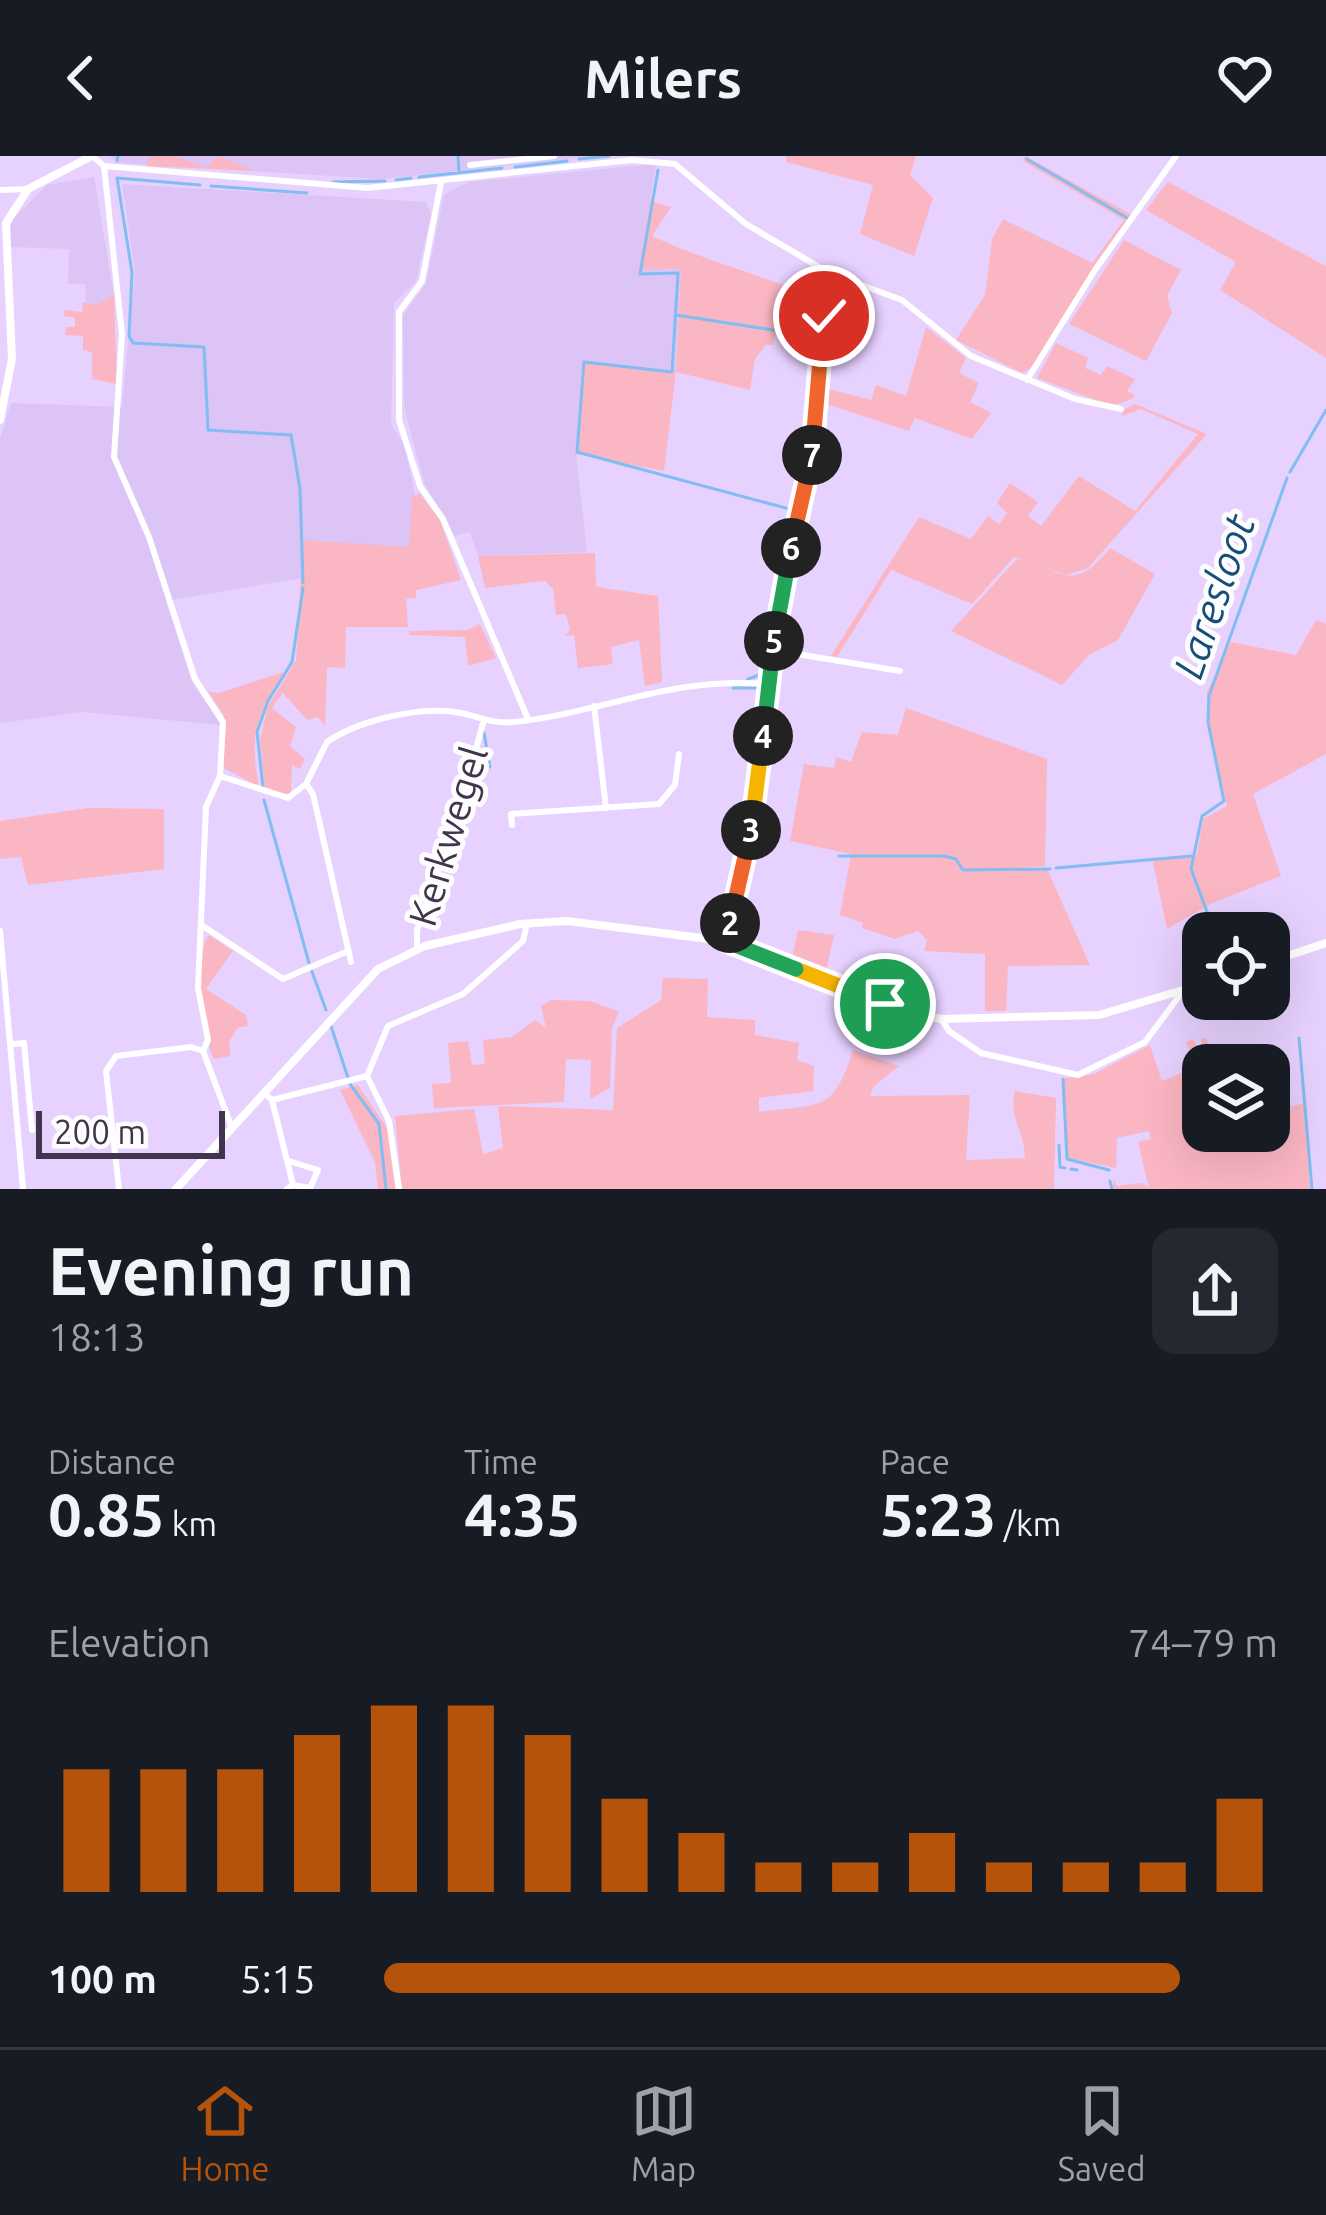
<!DOCTYPE html>
<html lang="en">
<head>
<meta charset="utf-8">
<style>
  body { margin:0; font-family:Ubuntu,sans-serif; background:#242831; color:#f1f3f6; height:100vh; display:flex; flex-direction:column; font-size:45px; white-space:nowrap }
  * { box-sizing:border-box; margin:0 }
  p { font-size:39px; color:#9ea1a6 }
  .icon { flex:none; width:66px; height:66px; fill:none; stroke:currentColor; stroke-width:2; stroke-linecap:round; stroke-linejoin:round }
  .map { position:relative; height:1033px; overflow:hidden }
  .sheet { display:flex; flex-direction:column; background:#171b24; flex:1 }
  .sheet>* { flex:none }
  .buttons { position:absolute; left:1182px; top:756px; display:grid; gap:24px }
  .buttons a { display:grid; place-items:center; width:108px; height:108px; border-radius:24px; background:#171b24; box-shadow:0 12px 48px #0002; font-size:60px }
  .scale { position:absolute; left:36px; bottom:30px; width:189px; box-sizing:border-box; padding-left:12px; border:6px solid #40354c; border-top:0; font-size:33px; line-height:42px; white-space:nowrap; color:#40354c; -webkit-text-stroke:9px #fdfdfd; paint-order:stroke }
  .pin { position:absolute; display:grid; place-items:center; width:102px; height:102px; color:#fff; margin:-51px; border:6px solid #fff; border-radius:50%; box-shadow:0 3px 12px #0007 }
  .km { position:absolute; width:60px; height:60px; margin:-30px; border-radius:50%; background:#222; color:#fff; font-size:33px; line-height:60px; text-align:center }
  .round { display:grid; place-items:center; flex:none; width:126px; height:126px; border-radius:24px; background:#242831 }
  .overview { display:flex; align-items:center; justify-content:space-between; height:204px; padding:0 48px }
  h1 { font-size:66px; font-weight:700; line-height:90px }
  .stats { display:grid; grid-template-columns:repeat(3,1fr); gap:18px; height:204px; padding:12px 48px }
  .stats div { display:grid; align-content:center }
  .stats b { font-size:60px; font-weight:700 }
  .stats small { font-size:33px; font-weight:400 }
  .stats p { font-size:33px }
  .chart { height:336px; padding:24px 48px }
  .chart p { display:flex; justify-content:space-between }
  .chart svg { width:100%; height:216px; margin-top:12px; stroke:#b45309; stroke-width:6 }
  ul { padding:0 48px; list-style:none; font-size:39px }
  li { display:grid; grid-template-columns:192px 144px 1fr; align-items:center; height:90px }
  li i { height:30px; border-radius:15px; background:#b45309 }
  header { display:flex; justify-content:space-between; align-items:center; height:156px; padding:0 48px; background:#171b24; font-size:54px; font-weight:700 }
  .tab-bar { display:flex; justify-content:space-around; align-items:center; height:168px; border-top:3px solid #363941; background:#171b24; font-size:33px; color:#9ea1a6 }
  .tab-bar a { display:grid; justify-items:center; gap:6px }
  .tab-bar .active { color:#b45309 }
  .map>svg:first-child { display:block }
</style>
</head>
<body>
<header><svg class="icon" aria-label="back" viewBox="0 0 24 24"><path d="M15 5l-7 7 7 7"/></svg>Milers<svg class="icon" aria-label="heart" viewBox="0 0 24 24"><path d="M12 20l-8-8c-3-5 5-10 8-4 3-6 11-1 8 4z"/></svg></header>
<div class="map">
<svg width="1326" height="1033" viewBox="0 0 1326 1033">
  <rect width="100%" height="100%" fill="#e7d1ff"/>
  <!-- built -->
  <path fill="#dcc4f6" d="M109,0H593L382,23L120,7Z
    M656,8L639,113L681,111L676,216L579,238L576,298L587,396L478,400L470,376L454,380L424,327L404,250L403,159L426,128L444,39L468,26Z
    M94,21L114,139L97,148L86,147L85,128H68L69,93L10,91L9,77L13,63L47,29Z
    M122,28L426,46L431,58L416,125L394,147L391,269L404,287L415,339L409,392L303,384L301,422L166,445L191,524L221,569L82,556L0,567V283L11,247L122,251L135,116Z"/>
  <!-- green -->
  <path fill="#fbb6c3" d="M151,0H174L207,12L217,0L255,15L146,10Z
    M786,0H916L910,19L933,42L914,100L860,78L873,29L786,6Z
    M1025,0L1132,59L1032,211L1022,217L956,184L985,139L992,83L1003,63L1092,107L1124,64L1023,5Z
    M1168,26L1326,110V202L1220,134L1236,106L1146,54Z
    M650,45L671,51L652,80C697,101 740,113 786,130L773,189H766L755,203L750,234L676,216L664,315L576,298L582,205L676,215L681,112L639,113Z
    M1124,84L1181,114L1167,140L1172,157L1146,205L1069,168Z
    M114,139L117,228L92,223V196L83,194V180L65,179L66,171H75V162L64,160L65,154L82,156L83,147L97,148Z
    M926,171L966,202L959,217L979,227L970,246L991,257L972,283L915,262L909,275L820,246L821,231L871,244L876,229L906,240Z
    M1056,187L1088,202L1085,212L1101,219L1107,210L1135,223L1127,235L1135,239L1132,243L1112,250L1037,222Z
    M1135,248L1207,278L1088,412L1066,419L1014,401L972,448L891,414L837,501L831,500L919,361L971,383L988,360L999,368L1007,357L997,347L1010,327L1038,346L1028,360L1041,370L1079,320L1135,355L1198,278L1141,253L1123,260L1122,255Z
    M419,337L440,364L461,424L416,434V442L406,443L408,471H346L345,512L327,511L325,570L318,561L307,564L283,537L272,552L296,571L290,590L305,603L300,613L292,609L291,638L265,634L260,584L268,550L296,504L303,384L409,391L412,342Z
    M1110,392L1155,418L1118,484L1089,499L1062,529L951,475L1017,403C1065,414 1072,439 1110,392Z
    M595,397L596,431L658,440L662,526L645,530L639,484L611,491L613,508L578,512L574,479L565,480L570,474L566,458L556,459L553,433L545,425L485,432L478,400Z
    M1316,464L1326,468V598L1253,638L1281,720L1212,747L1167,773L1152,702L1197,699L1203,663L1227,650L1207,567V536L1231,486L1296,499Z
    M480,468L496,502L468,510L465,481L409,479V475L467,474Z
    M284,516C258,564 248,572 259,631L224,612V559L208,535L219,537Z
    M906,552L1047,603L1045,710L999,714L1047,713L1090,809L1008,810L1006,855H985V798L924,795L927,784L918,775L895,783L862,772L863,767L840,759L851,698L790,685L804,608L834,612L836,601L851,606L862,576L898,579Z
    M88,652L164,653V713L28,729L21,701L0,703V665Z
    M798,774L834,779L826,816L792,803Z
    M209,779L233,795L206,833L246,859L248,870L237,872L229,886L230,900L214,903C203,881 193,800 209,779Z
    M663,822L708,823L707,861L755,864V879L799,887L797,904L814,910L813,935L759,942V956C821,947 833,958 853,894L899,910L874,930L870,940L970,939L966,1004L1025,1002C1025,976 1008,961 1015,935L1056,942L1054,1033H402L395,960L474,953L483,998L503,992L498,950L613,954L617,872L661,844Z
    M551,844L590,845L619,856L612,872L610,932L590,943L591,904L566,903L564,946L434,952L432,928L451,927L448,887L468,885L472,909L485,908L483,884L512,881L535,864L546,872L541,850Z
    M1206,882L1212,898L1222,899L1220,909H1203V975H1269V956L1305,947L1310,1033H1113V1023L1117,1030L1141,1027L1149,1032L1138,986L1151,983L1149,975L1117,982L1116,1012L1068,1002L1062,923L1094,918L1150,889L1162,925L1196,911L1186,886L1193,883L1203,901L1201,883Z
    M358,929L387,972L395,1033H378L375,1006L340,934Z"/>
  <g fill="none" stroke-linecap="round" stroke-linejoin="round">
    <!-- stream -->
    <path stroke="#81bdf2" stroke-width="3" d="M458,0L459,16
      M579,3L609,0
      M1027,3L1129,63
      M117,5L118,0
      M515,11L567,5
      M658,14L640,118L678,117L672,216L584,206L577,296L793,354
      M419,21L502,12
      M396,24L411,22
      M333,26L385,25
      M200,29L117,22L132,116L129,180L133,187L204,191L208,274L291,279L300,333L303,427
      M211,30L307,37
      M676,159L773,174
      M1290,316L1326,254
      M766,509L769,489
      M748,523L765,517
      M733,532H757
      M484,577L490,611
      M766,596L767,588
      M755,597L756,593
      M766,603V599
      M752,617L754,606
      M764,622L765,608
      M751,627L752,624
      M263,631L257,576L268,545L292,506L303,432
      M762,632L763,627
      M749,642L750,632
      M264,644L309,807
      M752,694L758,663
      M839,700H944L956,703L963,714L1050,713
      M1056,712L1192,700
      M746,721L751,699
      M743,733L745,726
      M738,754L742,737
      M734,771L736,760
      M1215,777L1191,713L1202,660L1224,645L1208,566L1209,540L1287,322
      M734,779L813,812
      M311,813L326,854
      M818,814L823,816
      M331,870L350,928L379,968L386,1033
      M1299,882L1312,1033
      M1063,923L1067,1003L1109,1014
      M1059,989L1060,1011L1065,1012
      M1071,1013L1077,1014
      M1110,1025L1112,1033"/>
    <!-- street -->
    <path stroke="#fff" stroke-width="6" d="M92,0L104,10L367,32L632,4L675,8L746,68L831,118L902,144L971,200L1075,243L1121,253
      M470,9L554,0
      M104,10L122,178L114,301L149,381L195,523L223,566L220,620L206,651L198,832L208,884L203,895
      M441,26L422,125L399,156V264L420,330L443,363L528,563
      M0,34L28,33
      M1027,224L1095,114L1176,0
      M773,494L900,515
      M594,550L606,652
      M220,620L288,642L306,628L327,586C359,564 422,549 461,557C481,561 492,568 514,566C606,556 671,520 769,528
      M306,628L313,638L351,806
      M512,669L511,658L659,648L675,629L679,598
      M203,770L283,823L348,795
      M0,775L23,1033
      M725,785L753,665L780,442L811,304L831,118
      M417,793V774L459,657L483,567
      M941,863L949,875L981,897L1078,919L1145,886L1183,835
      M14,888L24,887L32,974
      M367,920L388,870L463,838L523,785L527,767
      M367,920L389,965L399,1033
      M265,938L272,944L367,920
      M272,944L293,1029L287,1033
      M289,1005L318,1014L310,1032L293,1029
      M119,1033L106,915L116,900L191,891L203,895L232,972"/>
    <!-- secondary -->
    <path stroke="#fff" stroke-width="8" d="M0,264L12,203L6,67L28,33L92,0
      M1269,806L1326,787
      M176,1033L378,813L425,790L520,768L567,765L725,785L903,855L941,863L1099,859L1203,828"/>
  </g>
  <g fill="none" stroke-linecap="round" stroke-linejoin="round">
    <defs>
      <path id="split-1" d="M796,813L885,848"/>
      <path id="split-2" d="M730,767L725,785L796,813"/>
      <path id="split-3" d="M730,767L751,674"/>
      <path id="split-4" d="M751,674L763,580"/>
      <path id="split-5" d="M763,580L774,485"/>
      <path id="split-6" d="M774,485L791,392"/>
      <path id="split-7" d="M791,392L812,299"/>
      <path id="split-8" d="M812,299L820,204"/>
      <path id="split-9" d="M820,204L824,160"/>
    </defs>
    <!-- split-1 casing -->
    <use href="#split-1" stroke="#fff" stroke-width="24"/>
    <!-- split-2 casing -->
    <use href="#split-2" stroke="#fff" stroke-width="24"/>
    <!-- split-3 casing -->
    <use href="#split-3" stroke="#fff" stroke-width="24"/>
    <!-- split-4 casing -->
    <use href="#split-4" stroke="#fff" stroke-width="24"/>
    <!-- split-5 casing -->
    <use href="#split-5" stroke="#fff" stroke-width="24"/>
    <!-- split-6 casing -->
    <use href="#split-6" stroke="#fff" stroke-width="24"/>
    <!-- split-7 casing -->
    <use href="#split-7" stroke="#fff" stroke-width="24"/>
    <!-- split-8 casing -->
    <use href="#split-8" stroke="#fff" stroke-width="24"/>
    <!-- split-9 casing -->
    <use href="#split-9" stroke="#fff" stroke-width="24"/>
    <!-- split-1 -->
    <use href="#split-1" stroke="#f5b400" stroke-width="15"/>
    <!-- split-2 -->
    <use href="#split-2" stroke="#22a559" stroke-width="15"/>
    <!-- split-3 -->
    <use href="#split-3" stroke="#f0652b" stroke-width="15"/>
    <!-- split-4 -->
    <use href="#split-4" stroke="#f5b400" stroke-width="15"/>
    <!-- split-5 -->
    <use href="#split-5" stroke="#22a559" stroke-width="15"/>
    <!-- split-6 -->
    <use href="#split-6" stroke="#22a559" stroke-width="15"/>
    <!-- split-7 -->
    <use href="#split-7" stroke="#f0652b" stroke-width="15"/>
    <!-- split-8 -->
    <use href="#split-8" stroke="#f0652b" stroke-width="15"/>
    <!-- split-9 -->
    <use href="#split-9" stroke="#f5b400" stroke-width="15"/>
  </g>
  <g text-anchor="middle" stroke-width="10" stroke-linejoin="round" paint-order="stroke">
    <!-- street labels -->
    <g font-size="39" fill="#40354c" stroke="#fdfdfd">
      <text transform="translate(448 680) rotate(-73)" y="14">Kerkwegel</text>
    </g>
    <!-- water labels -->
    <g font-size="42" font-style="italic" fill="#174e79" stroke="#fdfdfd">
      <text transform="translate(1214 440) rotate(-71)" y="15">Laresloot</text>
    </g>
  </g>
</svg>
<div class="buttons">
<a><svg class="icon" aria-label="locate" viewBox="0 0 24 24"><circle cx="12" cy="12" r="6"/><path d="M12 2v4M12 18v4M2 12h4M18 12h4"/></svg></a>
<a><svg class="icon" aria-label="layers" viewBox="0 0 24 24"><path d="M12 4l9 5-9 5-9-5zM3 14l9 5 9-5"/></svg></a>
</div>
<div class="scale">200 m</div>
<div class="pin" style="left:885px;top:848px;background:#1e9e55"><svg class="icon" aria-label="arrive" viewBox="0 0 24 24"><path d="M6 21V4h12l-3 4 3 4H6"/></svg></div>
<div class="pin" style="left:824px;top:160px;background:#d93025"><svg class="icon" aria-label="check" viewBox="0 0 24 24"><path d="M5 12l5 5 9-10"/></svg></div>
<b class="km" style="left:730px;top:767px">2</b>
<b class="km" style="left:751px;top:674px">3</b>
<b class="km" style="left:763px;top:580px">4</b>
<b class="km" style="left:774px;top:485px">5</b>
<b class="km" style="left:791px;top:392px">6</b>
<b class="km" style="left:812px;top:299px">7</b>
</div>
<section class="sheet">
<div class="overview"><div><h1>Evening run</h1><p>18:13</p></div><a class="round"><svg class="icon" aria-label="share" viewBox="0 0 24 24"><path d="M12 15V3M7 8l5-5 5 5M5 13v7h14v-7"/></svg></a></div>
<div class="stats">
<div><p>Distance</p><b>0.85<small> km</small></b></div>
<div><p>Time</p><b>4:35</b></div>
<div><p>Pace</p><b>5:23<small> /km</small></b></div>
</div>
<div class="chart"><p><span>Elevation</span>74–79 m</p>
<svg viewBox="0 0 160 44" preserveAspectRatio="none"><path d="M5 44V19M15 44V19M25 44V19M35 44V12M45 44V6M55 44V6M65 44V12M75 44V25M85 44V32M95 44V38M105 44V38M115 44V32M125 44V38M135 44V38M145 44V38M155 44V25"/></svg>
</div>
<ul>
<li><b>100 m</b>5:15<i style="width:89%"></i></li>
</ul>
</section>
<nav class="tab-bar">
<a class="active"><svg class="icon" aria-label="home" viewBox="0 0 24 24"><path d="M3 11l9-7 9 7M6 9v11h12V9"/></svg>Home</a>
<a><svg class="icon" aria-label="map" viewBox="0 0 24 24"><path d="M3 6l6-2 6 2 6-2v14l-6 2-6-2-6 2zM9 4v14M15 6v14"/></svg>Map</a>
<a><svg class="icon" aria-label="saved" viewBox="0 0 24 24"><path d="M7 4h10v16l-5-4-5 4z"/></svg>Saved</a>
</nav>
</body>
</html>
